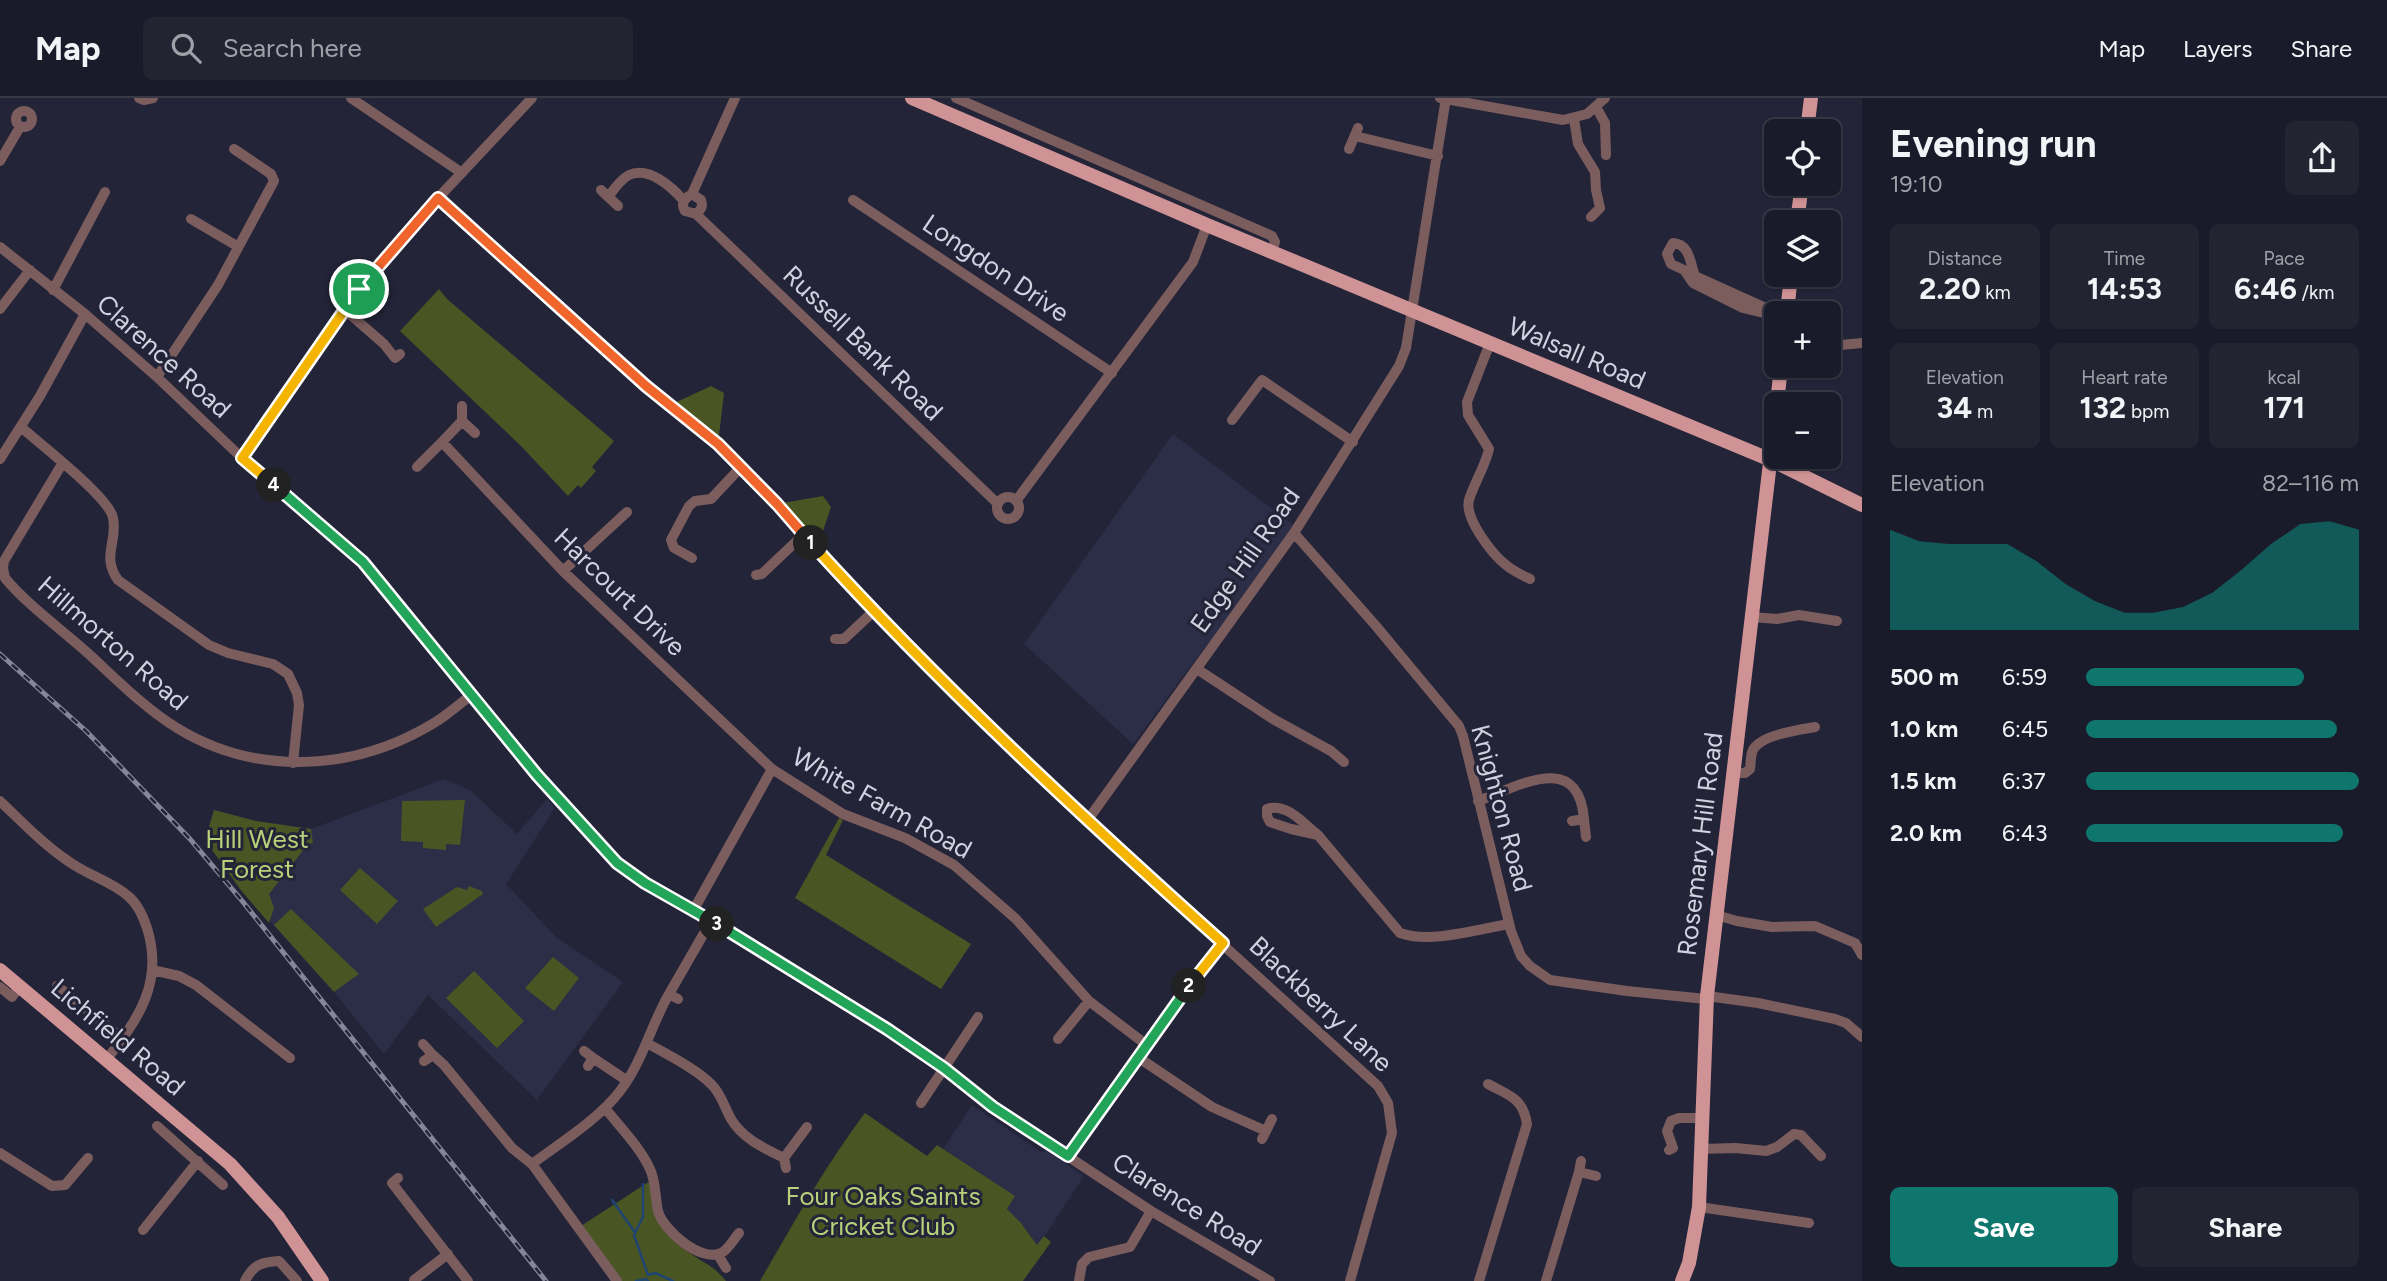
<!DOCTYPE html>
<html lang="en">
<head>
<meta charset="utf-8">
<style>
  body { margin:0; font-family:Figtree,sans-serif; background:#232432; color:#f1f3f6; height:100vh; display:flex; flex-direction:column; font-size:26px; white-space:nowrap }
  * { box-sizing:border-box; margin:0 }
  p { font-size:23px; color:#9fa1a8 }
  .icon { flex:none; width:38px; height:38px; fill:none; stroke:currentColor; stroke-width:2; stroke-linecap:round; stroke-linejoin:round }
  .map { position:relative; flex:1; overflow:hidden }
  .drawer { display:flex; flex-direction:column; background:#1a1b2a; width:525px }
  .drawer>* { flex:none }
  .buttons { position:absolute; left:1764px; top:21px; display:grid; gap:14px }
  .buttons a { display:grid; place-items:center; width:77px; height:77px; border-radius:10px; background:#1a1b2a; box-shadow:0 2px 5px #0004,0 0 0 2px #383947; font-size:35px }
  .pin { position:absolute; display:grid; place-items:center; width:60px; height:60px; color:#fff; margin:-30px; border:4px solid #fff; border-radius:50%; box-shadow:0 2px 7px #0007 }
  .km { position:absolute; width:35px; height:35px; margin:-18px; border-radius:50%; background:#222; color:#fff; font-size:19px; line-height:35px; text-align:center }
  .round { display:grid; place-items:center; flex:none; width:74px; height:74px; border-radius:10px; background:#232432 }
  .overview { display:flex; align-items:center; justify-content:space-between; height:119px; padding:0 28px }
  h1 { font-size:38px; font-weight:700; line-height:52px }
  .figures { display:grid; grid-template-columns:repeat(3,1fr); gap:10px; height:119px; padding:7px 28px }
  .figures div { display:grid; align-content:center; border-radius:10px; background:#232432; text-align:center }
  .figures b { font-size:30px; font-weight:700 }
  .figures small { font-size:19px; font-weight:400 }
  .figures p { font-size:19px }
  .chart { height:196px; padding:14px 28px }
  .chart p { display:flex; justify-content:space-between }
  .chart svg { width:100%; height:126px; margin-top:7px; fill:#0f766e; opacity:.7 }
  .action { display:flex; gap:14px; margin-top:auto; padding:14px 28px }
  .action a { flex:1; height:80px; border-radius:10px; background:#0f766e; color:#fff; font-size:28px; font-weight:700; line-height:80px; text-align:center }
  .action a+a { background:#232432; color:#f1f3f6 }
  ul { padding:0 28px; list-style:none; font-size:23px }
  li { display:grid; grid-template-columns:112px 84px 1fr; align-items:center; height:52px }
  li i { height:18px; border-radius:9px; background:#0f766e }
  header { display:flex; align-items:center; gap:42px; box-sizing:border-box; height:98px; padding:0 35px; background:#1a1b2a; border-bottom:2px solid #383947 }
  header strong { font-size:33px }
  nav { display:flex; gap:38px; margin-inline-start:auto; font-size:24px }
  .search { width:490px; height:63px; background:#232432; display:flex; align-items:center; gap:18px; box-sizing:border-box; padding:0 24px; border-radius:10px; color:#9fa1a8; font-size:26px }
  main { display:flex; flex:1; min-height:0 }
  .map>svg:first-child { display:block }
</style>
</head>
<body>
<header>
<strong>Map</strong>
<div class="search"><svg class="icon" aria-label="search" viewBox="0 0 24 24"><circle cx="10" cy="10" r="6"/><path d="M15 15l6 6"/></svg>Search here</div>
<nav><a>Map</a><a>Layers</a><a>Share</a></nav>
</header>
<main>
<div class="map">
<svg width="1862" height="1183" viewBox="0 0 1862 1183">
  <rect width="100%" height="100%" fill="#232438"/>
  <!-- built -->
  <path fill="#2c2d47" d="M1173,336L1295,428L1133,646L1024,546Z
    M444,681L470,692L517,736L547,701L555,710L506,786L557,840L623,884L537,1002L428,897L384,956L334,894L240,791L205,742L214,712L256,723L311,731Z
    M972,1007L1043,1055L1046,1052L1084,1078L1038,1148L1021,1125L1007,1111L1014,1098L943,1051Z"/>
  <!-- green -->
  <path fill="#495623" d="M439,191L447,201L614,343L592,369L596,373L581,390L578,387L568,398L521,348L400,233Z
    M711,288L724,295L718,346L670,307Z
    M823,398L831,409L817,451L777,406Z
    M465,702L460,747L446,746V752L423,750V744L401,743L402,703Z
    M214,712L256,723L311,731L313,745L308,746L269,796L274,810L269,825L240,791L205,742Z
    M839,720L843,722L826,757L971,846L941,891L795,800Z
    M360,770L398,803L377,826L340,792Z
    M469,788L482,793L483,796L436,829L423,811L457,789L467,792Z
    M291,811L359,876L334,894L274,827Z
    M553,859L579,880L554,913L525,890Z
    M474,873L524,923L497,950L446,900Z
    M865,1015L927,1058L937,1047L1015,1098L1007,1111L1021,1125L1037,1147L1044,1138L1051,1144L1023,1183H760C793,1126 825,1068 865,1015Z
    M650,1083C660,1109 666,1139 691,1156C707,1167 713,1167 726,1183H621L581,1128Z"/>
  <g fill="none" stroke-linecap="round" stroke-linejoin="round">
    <!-- stream -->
    <path stroke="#204572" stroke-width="2.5" d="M643,1086V1119L634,1137L648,1177L655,1175L673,1183
      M612,1102L634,1133
      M636,1183L646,1181L648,1183"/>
    <!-- minor -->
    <path stroke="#7b5d5e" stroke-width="10" d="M139,0L144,2L153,0
      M351,0L462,75
      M956,0L1272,138L1275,144L1272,153
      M1440,0L1563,22L1587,16L1605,0
      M1596,9L1605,25L1606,57
      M16 21a8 8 0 1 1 16 0a8 8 0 1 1-16 0Z
      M1574,21L1578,46L1595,74L1596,92L1600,110L1591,119
      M1355,38L1438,58
      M1349,51L1358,30
      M0,63L20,29
      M601,92L618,108
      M692,96L701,102C703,108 702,111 696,116L685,113C680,105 685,100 692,96L735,0
      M609,98C614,91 620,82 629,77C649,68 672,89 684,103
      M438,100L646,288L718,346L777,406L874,513L1087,723L1378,988L1388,1005L1392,1035L1350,1183
      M853,102L1112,275
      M696,116L998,406
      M191,121L237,148
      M0,149L85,216L157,279L242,360L363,464L537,677L617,765L645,785L754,848L887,931L944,970L993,1009L1151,1113L1270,1183
      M53,192L105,94
      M0,211L30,172
      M345,212L384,246L395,260L400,256
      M1776,218L1743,210L1693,185L1684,172L1671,166L1667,156L1673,145C1690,146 1690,165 1695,178L1777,215
      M1490,245L1467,304L1468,317L1489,351C1485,369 1474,385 1469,402C1464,420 1492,456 1506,467C1513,473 1522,477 1530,481
      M1829,248L1862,245
      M157,279L218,187L274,83L271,76L234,51
      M462,308V323L442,344L563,473L772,671
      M1232,322L1262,282L1353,344
      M462,323L475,335
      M21,329C40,346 110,400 113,420C118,444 101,458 118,482L209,547L228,555L273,566L288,576L297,595L299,607L293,665
      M242,360L360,191L438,100L532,0
      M0,361L40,298L85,216
      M62,366L4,463L3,470L5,480C26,506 66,535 91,558C118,583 146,611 177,630C257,679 355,673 434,625C447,617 460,606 472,596
      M417,369L442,344
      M997 410a11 11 0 1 1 22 0a11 11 0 1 1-22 0Z
      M1016,403L1193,164L1207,127
      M1294,435L1376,528L1459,628L1463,638L1511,833L1521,858L1530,868L1550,882L1627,893L1706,901
      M692,460L674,450L671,442L689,408L695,403L711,401L741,369
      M563,473L627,414
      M756,477L762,476L804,436
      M1752,519L1777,521L1799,517L1837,523
      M835,541H844L874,513
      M1197,571L1273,621L1331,653L1344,664
      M1733,675H1745L1750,671C1751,665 1750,654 1755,649C1766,636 1799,632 1815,629
      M0,703C22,724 43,746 68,763C87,777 111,783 128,798C138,806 143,818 147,830C164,884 139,920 107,961
      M1478,703C1519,688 1578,652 1584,721
      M1087,723L1294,435L1399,268L1406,250L1446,0
      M1572,723L1584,721L1586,739
      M1318,737C1304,726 1286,704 1267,711V718L1270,724L1291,731L1318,737L1400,835C1430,846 1478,831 1509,826
      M693,813L772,671L843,716L905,740L954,767L1016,821L1089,903L1148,948
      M1716,817L1737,823L1772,829L1815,828L1855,845L1862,857
      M152,872L179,878L196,887L290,960
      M57,888L123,941
      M0,889L12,899L19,889
      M1707,898L1758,905L1835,921L1846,925L1862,939
      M678,901L669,896L711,823
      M1058,941L1089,903
      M647,945C666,956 697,971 712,987C721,996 725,1010 731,1021C743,1041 764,1050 784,1060
      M423,946L433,957L424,963
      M584,953L593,960L588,968
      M433,957L444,967L512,1050L532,1066L617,1183
      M593,960L626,982
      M1139,960L1212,1009L1266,1033
      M921,1005L978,919
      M605,1010C620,1029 640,1049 650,1071C656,1084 655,1099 658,1113C663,1132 701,1165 721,1155C728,1152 733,1142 739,1135
      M157,1028L223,1087
      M1262,1041L1272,1021
      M1700,1051L1736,1050L1766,1053L1777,1049L1794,1036L1801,1037L1821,1058
      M1669,1052L1673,1050L1667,1033L1671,1023L1679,1020H1702
      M0,1055L52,1088L65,1087L88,1060
      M1068,1058C1120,987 1169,914 1223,845
      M1581,1063L1579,1074L1596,1078
      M532,1066C560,1045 599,1021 620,993C642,965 651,927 669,896
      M786,1070L784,1060L807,1029
      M398,1080L392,1085L468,1183
      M1699,1109L1809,1125
      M143,1132L198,1063
      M718,1157L726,1170
      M414,1182L448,1156
      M245,1183C253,1167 261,1164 279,1163L297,1183
      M1079,1183L1082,1166L1089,1159L1130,1149L1151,1113
      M1479,1183L1527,1026C1523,1000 1510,998 1488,986
      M1546,1183L1579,1074"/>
    <!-- major -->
    <path stroke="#d09395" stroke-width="14" d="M912,0L1207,127L1771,362L1862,407
      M1807,33L1811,0
      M1797,124L1802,86
      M1787,215L1791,177
      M1777,306L1781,268
      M0,872L230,1066L278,1119L322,1183
      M1682,1183L1689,1165L1699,1109L1707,898L1776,314"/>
    <defs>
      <path id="rail" d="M0,556L86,633L190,741L243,804L546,1183"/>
    </defs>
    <!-- rail casing -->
    <use href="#rail" stroke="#858697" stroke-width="5"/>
    <!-- rail -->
    <use href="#rail" stroke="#232438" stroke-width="2.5" stroke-dasharray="8" stroke-linecap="butt"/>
  </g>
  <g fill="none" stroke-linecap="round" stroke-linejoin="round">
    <defs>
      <path id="split-1" d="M359,191L438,100L646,288L718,346L777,406L811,445"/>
      <path id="split-2" d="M811,445C940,587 1080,717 1223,845L1189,888"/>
      <path id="split-3" d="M717,826L887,931L944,970L993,1009L1068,1058L1189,888"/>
      <path id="split-4" d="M274,387L363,464L537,677L617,765L645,785L717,826"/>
      <path id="split-5" d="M274,387L242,360L359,191"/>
    </defs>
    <!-- split-1 casing -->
    <use href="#split-1" stroke="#fff" stroke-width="14"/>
    <!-- split-2 casing -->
    <use href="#split-2" stroke="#fff" stroke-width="14"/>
    <!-- split-3 casing -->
    <use href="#split-3" stroke="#fff" stroke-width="14"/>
    <!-- split-4 casing -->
    <use href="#split-4" stroke="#fff" stroke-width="14"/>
    <!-- split-5 casing -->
    <use href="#split-5" stroke="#fff" stroke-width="14"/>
    <!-- split-1 -->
    <use href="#split-1" stroke="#f0652b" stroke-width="9"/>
    <!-- split-2 -->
    <use href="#split-2" stroke="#f5b400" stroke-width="9"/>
    <!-- split-3 -->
    <use href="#split-3" stroke="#22a559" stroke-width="9"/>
    <!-- split-4 -->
    <use href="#split-4" stroke="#22a559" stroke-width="9"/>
    <!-- split-5 -->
    <use href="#split-5" stroke="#f5b400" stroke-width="9"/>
  </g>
  <g text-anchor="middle" stroke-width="6" stroke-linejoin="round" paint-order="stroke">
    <!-- street labels -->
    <g font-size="26" fill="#d1d2e0" stroke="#232438">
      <text transform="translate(996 170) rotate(34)" y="9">Longdon Drive</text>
      <text transform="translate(863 245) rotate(44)" y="9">Russell Bank Road</text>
      <text transform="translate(1577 255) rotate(23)" y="9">Walsall Road</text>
      <text transform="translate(164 258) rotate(42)" y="9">Clarence Road</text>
      <text transform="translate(1245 462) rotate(-55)" y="9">Edge Hill Road</text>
      <text transform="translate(620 494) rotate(44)" y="9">Harcourt Drive</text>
      <text transform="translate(113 545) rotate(41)" y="9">Hillmorton Road</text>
      <text transform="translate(882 705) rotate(29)" y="9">White Farm Road</text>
      <text transform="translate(1502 710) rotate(75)" y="9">Knighton Road</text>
      <text transform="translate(1700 746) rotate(-83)" y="9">Rosemary Hill Road</text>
      <text transform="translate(1321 906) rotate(43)" y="9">Blackberry Lane</text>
      <text transform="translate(118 939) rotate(40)" y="9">Lichfield Road</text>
      <text transform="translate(1187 1106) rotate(32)" y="9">Clarence Road</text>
    </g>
    <!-- park labels -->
    <g font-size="26" fill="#b8d27a" stroke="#232438">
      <text x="257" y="750">Hill West<tspan x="257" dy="30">Forest</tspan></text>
      <text x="883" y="1107">Four Oaks Saints<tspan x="883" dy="30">Cricket Club</tspan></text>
    </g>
  </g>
</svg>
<div class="buttons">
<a><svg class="icon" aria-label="locate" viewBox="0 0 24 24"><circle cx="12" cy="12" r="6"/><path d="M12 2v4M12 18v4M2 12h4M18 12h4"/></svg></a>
<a><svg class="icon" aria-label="layers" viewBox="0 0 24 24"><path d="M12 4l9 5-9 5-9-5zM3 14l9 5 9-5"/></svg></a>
<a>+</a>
<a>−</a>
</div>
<div class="pin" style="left:359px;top:191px;background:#1e9e55"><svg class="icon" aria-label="arrive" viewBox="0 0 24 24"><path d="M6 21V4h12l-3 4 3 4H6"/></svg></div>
<b class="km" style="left:811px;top:445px">1</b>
<b class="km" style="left:1189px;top:888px">2</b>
<b class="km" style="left:717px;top:826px">3</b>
<b class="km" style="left:274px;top:387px">4</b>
</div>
<section class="drawer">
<div class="overview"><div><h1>Evening run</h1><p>19:10</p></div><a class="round"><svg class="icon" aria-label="share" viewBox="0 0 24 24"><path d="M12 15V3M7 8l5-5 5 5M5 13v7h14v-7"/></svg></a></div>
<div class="figures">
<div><p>Distance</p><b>2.20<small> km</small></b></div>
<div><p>Time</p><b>14:53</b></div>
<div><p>Pace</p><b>6:46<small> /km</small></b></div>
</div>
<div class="figures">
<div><p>Elevation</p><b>34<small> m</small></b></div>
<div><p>Heart rate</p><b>132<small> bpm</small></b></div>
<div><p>kcal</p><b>171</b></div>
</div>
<div class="chart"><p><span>Elevation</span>82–116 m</p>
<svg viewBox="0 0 160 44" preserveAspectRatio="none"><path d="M0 44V9L10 13L20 14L30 14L40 14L50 20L60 28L70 34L80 38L90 38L100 36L110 31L120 23L130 14L140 7L150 6L160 9V44z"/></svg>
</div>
<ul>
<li><b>500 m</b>6:59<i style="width:80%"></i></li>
<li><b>1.0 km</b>6:45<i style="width:92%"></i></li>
<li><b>1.5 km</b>6:37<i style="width:100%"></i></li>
<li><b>2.0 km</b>6:43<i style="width:94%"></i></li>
</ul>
<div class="action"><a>Save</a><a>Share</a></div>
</section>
</main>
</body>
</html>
